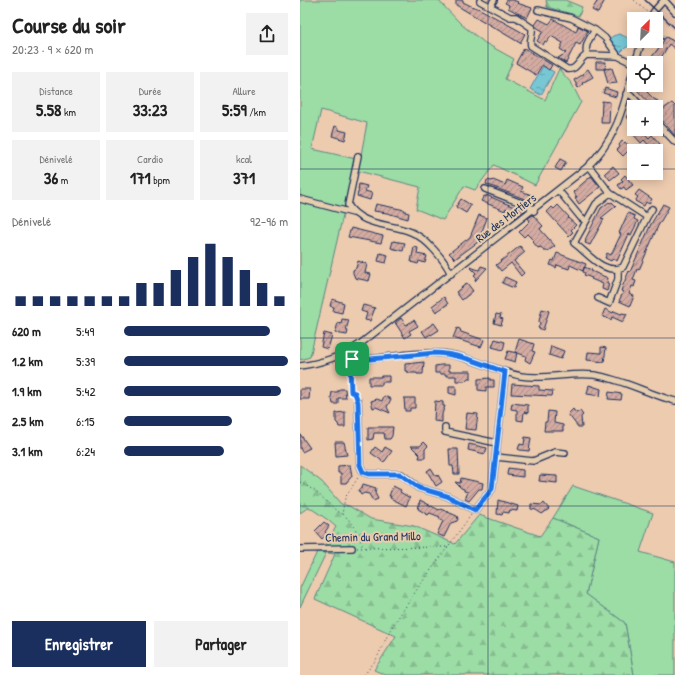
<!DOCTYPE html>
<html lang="fr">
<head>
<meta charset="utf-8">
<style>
  body { margin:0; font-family:"Patrick Hand",sans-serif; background:#f2f2f2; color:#222; height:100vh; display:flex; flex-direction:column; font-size:15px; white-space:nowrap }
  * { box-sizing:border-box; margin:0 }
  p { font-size:13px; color:#767676 }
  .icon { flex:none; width:22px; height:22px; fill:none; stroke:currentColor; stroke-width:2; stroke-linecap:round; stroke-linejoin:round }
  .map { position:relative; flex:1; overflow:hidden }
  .panel { display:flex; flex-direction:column; background:#fff; width:300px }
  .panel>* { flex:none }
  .needle { width:26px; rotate:24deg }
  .fabs { position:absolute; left:327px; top:12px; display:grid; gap:8px }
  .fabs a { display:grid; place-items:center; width:36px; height:36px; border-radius:0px; background:#fff; box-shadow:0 2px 10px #0003; font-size:20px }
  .pin { position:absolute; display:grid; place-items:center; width:34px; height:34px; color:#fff; margin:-17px; border-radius:8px; box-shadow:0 2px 6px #0006 }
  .round { display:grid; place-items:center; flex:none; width:42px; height:42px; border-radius:0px; background:#f2f2f2 }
  .overview { display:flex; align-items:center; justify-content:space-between; height:68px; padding:0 12px }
  h1 { font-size:22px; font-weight:700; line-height:30px }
  .figures { display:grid; grid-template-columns:repeat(3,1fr); gap:6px; height:68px; padding:4px 12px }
  .figures div { display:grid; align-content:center; border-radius:0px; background:#f2f2f2; text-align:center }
  .figures b { font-size:17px; font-weight:700 }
  .figures small { font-size:11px; font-weight:400 }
  .figures p { font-size:11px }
  .chart { height:112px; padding:8px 12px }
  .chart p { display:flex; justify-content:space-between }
  .chart svg { width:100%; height:72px; margin-top:4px; stroke:#1b2f5e; stroke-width:6 }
  .cta { display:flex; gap:8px; margin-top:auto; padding:8px 12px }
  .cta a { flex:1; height:46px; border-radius:0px; background:#1b2f5e; color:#fff; font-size:16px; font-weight:700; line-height:46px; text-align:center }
  .cta a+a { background:#f2f2f2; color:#222 }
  ul { padding:0 12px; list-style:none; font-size:13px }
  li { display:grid; grid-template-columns:64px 48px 1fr; align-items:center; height:30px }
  li i { height:10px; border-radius:5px; background:#1b2f5e }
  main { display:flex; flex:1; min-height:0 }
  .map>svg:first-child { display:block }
</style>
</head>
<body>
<main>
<section class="panel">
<div class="overview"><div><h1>Course du soir</h1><p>20:23 · 9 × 620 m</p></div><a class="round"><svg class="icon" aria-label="share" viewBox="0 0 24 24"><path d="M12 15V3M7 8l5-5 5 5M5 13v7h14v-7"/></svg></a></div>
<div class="figures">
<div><p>Distance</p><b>5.58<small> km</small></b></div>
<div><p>Durée</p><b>33:23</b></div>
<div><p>Allure</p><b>5:59<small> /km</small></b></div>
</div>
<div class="figures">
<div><p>Dénivelé</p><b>36<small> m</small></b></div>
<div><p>Cardio</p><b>171<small> bpm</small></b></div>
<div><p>kcal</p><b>371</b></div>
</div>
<div class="chart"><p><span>Dénivelé</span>92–96 m</p>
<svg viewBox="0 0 160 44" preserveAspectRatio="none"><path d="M5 44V38M15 44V38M25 44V38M35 44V38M45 44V38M55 44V38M65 44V38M75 44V30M85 44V30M95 44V22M105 44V14M115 44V6M125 44V14M135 44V22M145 44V30M155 44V38"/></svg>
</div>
<ul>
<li><b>620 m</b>5:49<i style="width:89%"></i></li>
<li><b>1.2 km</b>5:39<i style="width:100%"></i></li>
<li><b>1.9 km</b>5:42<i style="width:96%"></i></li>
<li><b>2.5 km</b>6:15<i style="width:66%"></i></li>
<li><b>3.1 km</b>6:24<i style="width:61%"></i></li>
</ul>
<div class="cta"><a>Enregistrer</a><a>Partager</a></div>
</section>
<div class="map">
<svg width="375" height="675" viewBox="0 0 375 675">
  <defs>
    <pattern id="forest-firs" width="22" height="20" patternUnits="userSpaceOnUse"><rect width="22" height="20" fill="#9cdca5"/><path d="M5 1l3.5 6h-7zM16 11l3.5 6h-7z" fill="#86bd90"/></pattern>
    <pattern id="water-ripples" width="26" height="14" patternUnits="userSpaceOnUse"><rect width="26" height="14" fill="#78c7d5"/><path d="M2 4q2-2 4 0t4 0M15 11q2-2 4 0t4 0" fill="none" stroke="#62a2b0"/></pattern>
    <pattern id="building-hatch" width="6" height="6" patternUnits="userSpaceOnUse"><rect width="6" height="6" fill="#d4aba1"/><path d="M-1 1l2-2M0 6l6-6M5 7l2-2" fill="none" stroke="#ab8c86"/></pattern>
  </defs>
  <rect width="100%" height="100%" fill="#edcbaf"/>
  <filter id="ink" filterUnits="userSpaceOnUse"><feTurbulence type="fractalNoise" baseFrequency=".025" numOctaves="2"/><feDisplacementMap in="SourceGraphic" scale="8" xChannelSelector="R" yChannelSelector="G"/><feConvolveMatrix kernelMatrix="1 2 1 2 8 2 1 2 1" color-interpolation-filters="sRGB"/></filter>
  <g filter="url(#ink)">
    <!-- built -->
    <path fill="#e2bea9" d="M363,7L375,19V32L356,14Z"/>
    <!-- green -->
    <path fill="#9cdca5" stroke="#5c8682" d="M0,0H138L162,25L185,43L214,59L205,79L245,100L259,69L272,84L281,102L235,185L194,165L175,190L164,186L143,220L116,209L120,187L58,171L67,123L21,110L12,149L56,159L10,357L0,360Z
      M273,486L353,513L340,552L375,562V675H334L325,623L286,594L299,537L253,518Z
      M17,552L26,553L0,607V588Z"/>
    <!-- forest -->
    <path fill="url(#forest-firs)" stroke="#5c8682" d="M246,0H265L282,7L279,16L247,7Z
      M0,465L22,482L41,504L49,506L71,519L114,526L155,544L179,515L240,536L253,518L299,537L286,594L325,623L334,675H86L74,670L96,636L15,599L35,554L21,552L36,527L28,520L9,507L0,513Z"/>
    <!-- water -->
    <path fill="url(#water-ripples)" stroke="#538aa5" d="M319,34L331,39L332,45L325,48L319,54L309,39L313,36Z
      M243,66L254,72L241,95L230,89Z"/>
    <!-- building -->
    <path fill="url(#building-hatch)" stroke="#1b2f5e" d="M156,0H163V2L171,6L180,9L225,34L220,43L156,5Z
      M207,0H213L218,2L217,3L232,8L227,18L208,8L209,5L205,3Z
      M298,0H305L298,13L292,10Z
      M239,19L249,24L253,19L276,32L278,26L288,31L280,45L276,43L266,63L258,58L266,53L260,49L263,43L251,36L247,42L245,41L243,45L237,41L243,31L236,27L235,25Z
      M366,37L375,42V49L369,44L361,58L356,63H347L361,45L364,40L361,38L365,39Z
      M224,48L252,65L249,70L242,65L236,75L216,63Z
      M296,62H306L305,69H296Z
      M312,68L317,83L308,84L304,69Z
      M288,69L293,77L282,83L283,84L278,88L274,80L284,74L283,73Z
      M338,85H348L351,89L347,92L354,99L358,101L357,102L363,109L372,103L375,106V136L358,115L359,114L356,111V107H353L335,88Z
      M305,88L317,92L316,97L303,93Z
      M302,101L310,102L309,123H301Z
      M331,109L334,112V122L326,117Z
      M35,126L39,128V130L47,132L45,140L32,136Z
      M335,129H340L349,138L352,135L360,144L353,150L344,140L341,143L332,133Z
      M322,141L324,143L325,142L331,148L323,156L317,150L320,147L319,145Z
      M260,159L266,162L261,171L255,168Z
      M313,166L319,173L310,180L305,173Z
      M325,175L333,185L326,190L324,187L321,189L318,185L323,181L321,179Z
      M291,176L300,187L279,204L275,198L277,197L273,192Z
      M187,180L192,181L193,180L205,185L207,180L223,187L221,191L234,196L232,202L186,184Z
      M59,184L67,186L65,191L72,193L70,200L57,196L59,189H58Z
      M339,190L352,199L349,204L346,202L344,206L335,201L338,197L335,195Z
      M186,195L212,206L225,210L216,218L206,208L205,211L181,201L184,196L186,197Z
      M161,199L171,205L166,213L156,207Z
      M309,202L310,203L312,202L316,206L301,218L304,219L290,245L285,243L286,240H285L301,208Z
      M76,204L105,210V212L109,213L108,219L87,213L74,211Z
      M363,204L369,207L358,226L339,270L337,269L333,280L336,281L334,287L332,286L329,294L334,296L330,306L319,301L323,292L321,291L323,285L329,271L330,272L351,224Z
      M258,205L269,217L268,218L276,225L271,230L273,232L269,236L247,212L252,207L254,209Z
      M328,213L335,216L334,219L338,221L331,235L329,234L317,261L313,259L311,261L305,258L307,253L311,255L321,234L319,233Z
      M179,215L187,218L178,242L155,259L149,253L170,237Z
      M233,215L243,226L240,229L255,246L248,251H244L241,247L238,248L233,242L234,241L227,234L224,237L219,232L230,221L228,218Z
      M51,228L83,236L81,243L48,237Z
      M93,241L105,243L103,251L91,248Z
      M220,246L225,252L214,261L224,273L221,276L211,263L201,271L196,265Z
      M114,247L118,248L117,254L127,256L125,263L119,261L118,264L111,262Z
      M80,253L88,255L86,263L78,261Z
      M257,253L286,264L283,271L270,265L269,269L257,265L256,268L250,265L252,260L254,261Z
      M58,261L67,264L65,273L71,274L69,281L55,278L53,273V270L56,268Z
      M181,266L187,268L175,281L176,277L174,275L176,273L170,267L179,270Z
      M284,267L292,270L291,271L308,278L307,283L309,284L307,291L302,289L303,284L291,279L292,278L284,275L285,273L283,272Z
      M205,277L216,282L214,288L202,283Z
      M167,283L173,291L162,300L156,292Z
      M144,297L148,304L136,312L132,306Z
      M32,299L44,303L42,313L33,311L34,307L30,306Z
      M63,305L75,308L70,321L65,320L67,313L61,311Z
      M242,309L249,311L243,330L238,328L240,324L239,321Z
      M305,309L313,313L314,311L321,314L322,313L327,314L323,322L312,317L311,320L302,316Z
      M196,314L201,315L200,318L203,319L201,325L194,323Z
      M101,318L106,325L114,320L118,326L109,331L111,334L105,338L96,324H97L95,323Z
      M42,319L49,320L46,330L48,331L47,335L35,333L38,323L41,324Z
      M134,323L139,330L131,335V334L126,337L122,331Z
      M157,328L160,329L161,332L184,340L181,347L153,338Z
      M24,333L32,335L28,349L21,347Z
      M195,339L205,342L203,350L192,347Z
      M219,339L234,344L232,351L235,352L230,363L225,360L226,356L215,352Z
      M251,346L264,351L261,359L249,355Z
      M301,347L306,348L304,362L287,360L288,352L301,353Z
      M208,351L217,353L215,362L205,359Z
      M124,362L123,374H117V373H108V371H105V364Z
      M141,365H149V371H171V378H168L165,381H156V376H146V374H141V373H135V366Z
      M81,376H89V382H82V385H69V377H81Z
      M190,378V380H194V387H186V391L178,390V379Z
      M212,384L239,386V390L253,391L252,396L211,394Z
      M289,385L301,389L300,396L287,394Z
      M149,386H156V395L149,393Z
      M0,389H10L9,399H0Z
      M40,389H45L46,398H38V404H33L32,399L31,398L32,392H38V390Z
      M309,392L322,394L321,400L308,399Z
      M84,396L91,399L87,407L90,413L76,407L73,408L71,401L77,399L82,401Z
      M104,398H115V408H110V411H105Z
      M135,401L143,402V406H145L142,414V422L134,421Z
      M212,403L228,405V413L224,412L223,421L217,420V410L211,409Z
      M273,409L276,413L280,411L283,415L281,417L282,427H278L268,414Z
      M248,411L255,412L254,423L263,425V431H244L245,422H247Z
      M45,412V427H39L38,424L36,422V413Z
      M167,413L178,414L176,430L165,429Z
      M68,427H93L92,436L90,439H85L84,433H74L73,439L68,440Z
      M0,434L10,448L2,452L0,448Z
      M225,437L231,438L229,451L220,450L218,449L220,444L224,445Z
      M35,442H44L47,455L36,456Z
      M124,442L128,446L125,449V458H119L120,455L111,446H120Z
      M169,444L187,448L185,454L168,450Z
      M75,447L82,452L85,447L92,451L85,461L82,462L81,460L71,453Z
      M149,449H158L159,474H154L153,466H150Z
      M50,465L52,476L46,483H41V473H38V466Z
      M131,468L136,476L138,475L142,482L136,486L127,471Z
      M208,468L223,470V477L207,475Z
      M240,475L257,476V483L239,481Z
      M161,478L183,483L182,489H179L169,501L165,499L168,492L164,491V489L161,488L155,482L160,483Z
      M63,484L76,488L75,493L78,499L73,501L69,494L64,493L61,495L58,490L62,488Z
      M93,486L101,490L100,492L110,498L106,506L90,498L91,496H89Z
      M120,500L139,510L140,509L143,510L157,516L158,519L157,521L151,523L144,537L137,534L143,521L139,519L140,517L130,513L128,515L118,509Z
      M198,500L218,506L217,511L210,510L209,513L203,512L202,515L197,514Z
      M244,503L249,509L242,514L236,510L231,509V504L242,505Z
      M24,522L29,526L25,532L27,534L22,539L15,531Z"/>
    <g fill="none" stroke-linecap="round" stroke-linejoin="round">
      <defs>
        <path id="minor" d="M364,0L375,12
          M180,1L210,17H216L232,28C233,35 229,40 231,46L267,69C278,71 279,58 287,55
          M190,6L194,0
          M238,10L271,18L295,30
          M349,19L355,10L364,0
          M318,56L287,55C284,45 290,38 295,30L305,38L318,56L334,64
          M335,63L342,41
          M326,94L331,95L342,107
          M356,122L375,142
          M58,156L48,205C62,227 90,223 111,232C126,238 144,259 151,274
          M289,166L310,193
          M185,189L229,206L234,211
          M259,191L281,218L286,221
          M310,193L347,217L323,267C304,276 288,253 274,243L296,204Z
          M0,199L53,213
          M347,217L352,209
          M298,298L309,303L318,279V269
          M47,353L52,359L60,360C85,358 124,350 148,354C173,358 196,371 221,376C245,380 270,372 294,375C322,379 348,394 375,401
          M0,366C23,363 41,357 60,344L286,168C318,138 323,107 334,67
          M58,401L60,465L63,472L69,474H101L119,488L147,496L175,510L192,489L205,372
          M145,427V432L197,443
          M196,457L233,461L255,452L265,453
          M0,549L52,548"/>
      </defs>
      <!-- minor casing -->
      <use href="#minor" stroke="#1b2f5e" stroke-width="8"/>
      <!-- path -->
      <path stroke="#1b2f5e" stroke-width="1" stroke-dasharray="1 3" stroke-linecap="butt" d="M334,0L347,12
        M356,33L375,41
        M50,365L51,392L55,393V395
        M0,482L15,491L39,513L42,514L45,498L59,476
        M43,514C54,524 59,534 63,548
        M57,548L147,547
        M64,675L76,660L90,630L120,585L171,515"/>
      <!-- minor -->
      <use href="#minor" stroke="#e6cdae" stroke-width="5.5"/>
      <!-- rail -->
      <path stroke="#1b2f5e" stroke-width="1.5" d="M345,0L375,28"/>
    </g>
  </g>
  <g fill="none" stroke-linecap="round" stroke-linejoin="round" filter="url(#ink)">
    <defs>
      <path id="route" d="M135,353C160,354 182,364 205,372L192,489L175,510L147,496L119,488L100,474H69L63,472L60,465L58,402L55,393L51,392L50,365L52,359L60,360Z"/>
    </defs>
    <!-- route casing -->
    <use href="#route" stroke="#fff" stroke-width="8"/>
    <!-- route -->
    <use href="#route" stroke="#1a73e8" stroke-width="5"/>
  </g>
  <!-- grid -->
  <path fill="none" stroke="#1b2f5e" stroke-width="1" stroke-opacity="0.55" d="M188,0V675M0,169H334M356,169H375M0,338H375M0,506H375"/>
  <g text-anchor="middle" stroke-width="4" stroke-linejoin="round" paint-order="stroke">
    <!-- street labels -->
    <g font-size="12" fill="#1b2f5e" stroke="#e6cdae">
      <text transform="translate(206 218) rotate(-37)" y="4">Rue des Mortiers</text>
      <text transform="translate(73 537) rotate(-1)" y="4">Chemin du Grand Millo</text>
    </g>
  </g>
</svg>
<div class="fabs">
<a><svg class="needle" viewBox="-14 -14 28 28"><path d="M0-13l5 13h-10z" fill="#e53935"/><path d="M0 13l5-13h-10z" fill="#767676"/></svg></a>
<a><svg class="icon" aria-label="locate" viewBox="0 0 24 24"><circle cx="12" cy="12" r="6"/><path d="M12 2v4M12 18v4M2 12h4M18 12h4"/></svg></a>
<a>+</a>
<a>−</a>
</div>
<div class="pin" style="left:52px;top:359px;background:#1e9e55"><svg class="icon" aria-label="arrive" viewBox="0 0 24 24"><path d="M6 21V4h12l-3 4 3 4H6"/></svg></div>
</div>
</main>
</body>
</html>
